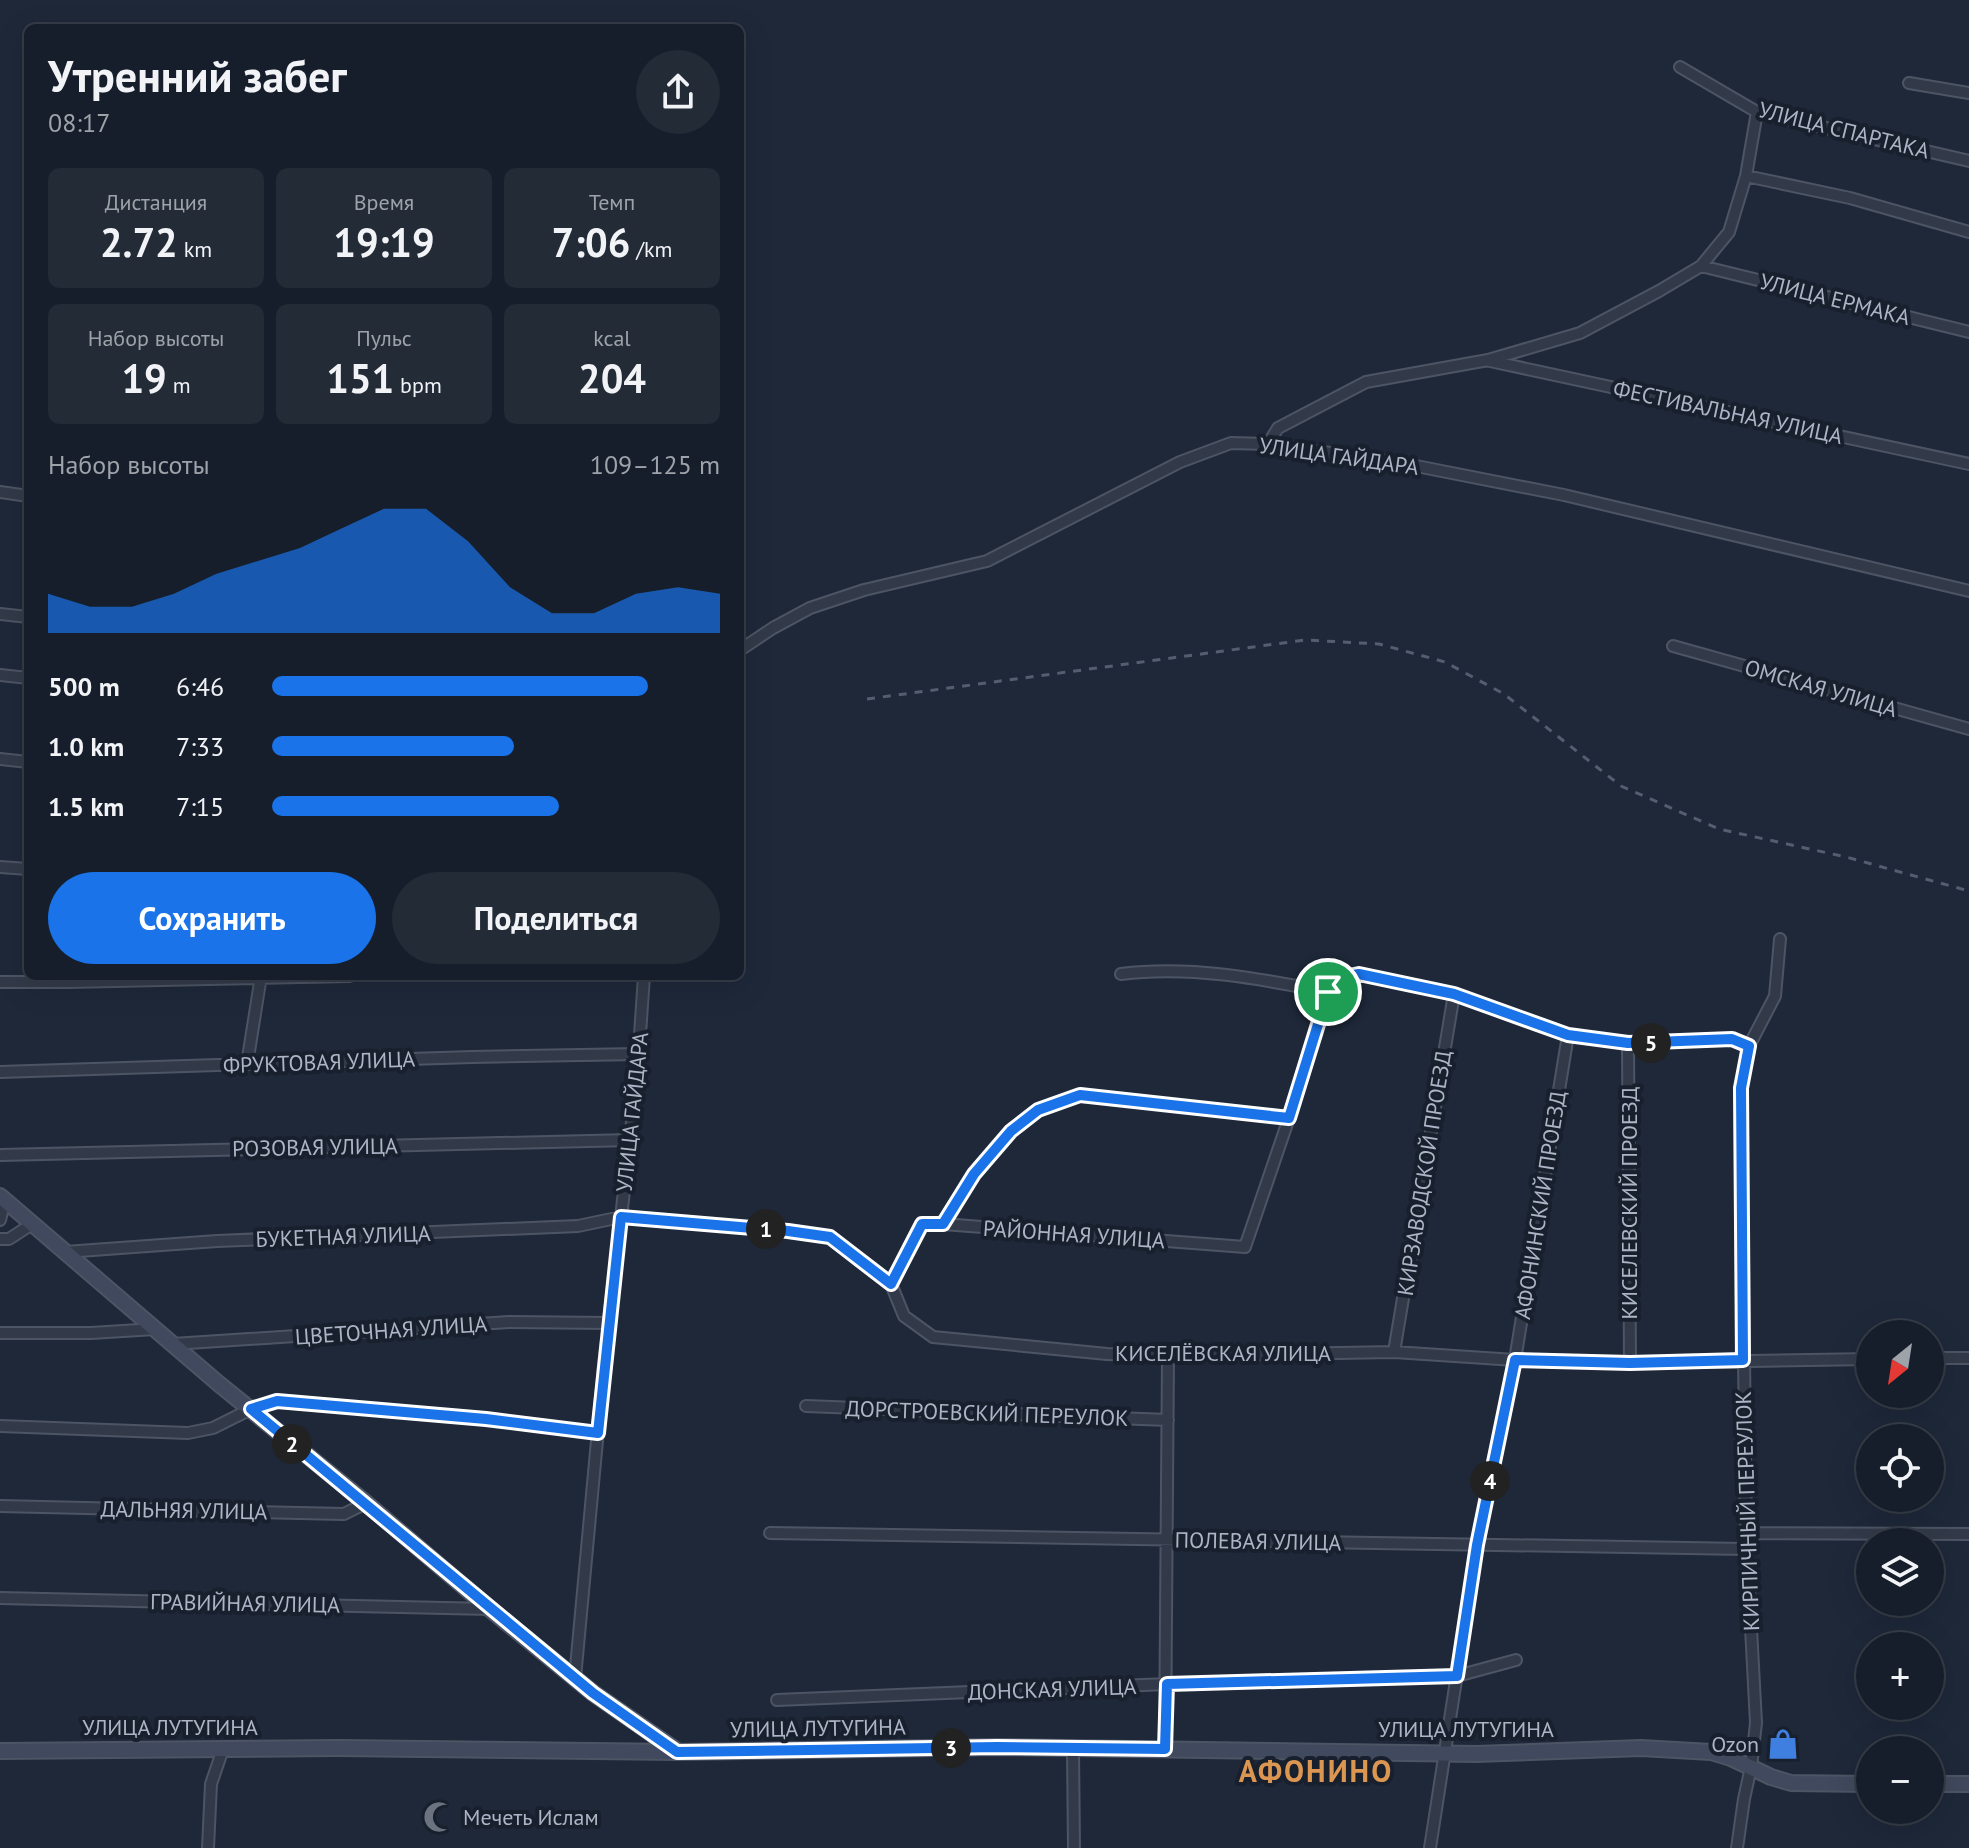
<!DOCTYPE html>
<html lang="ru">
<head>
<meta charset="utf-8">
<style>
  body { margin:0; font-family:"PT Sans",sans-serif; background:#232b37; color:#f1f3f6; height:100vh; display:flex; flex-direction:column; font-size:30px; white-space:nowrap }
  * { box-sizing:border-box; margin:0 }
  p { font-size:26px; color:#9ea2a9 }
  .icon { flex:none; width:44px; height:44px; fill:none; stroke:currentColor; stroke-width:2; stroke-linecap:round; stroke-linejoin:round }
  .map { position:relative; flex:1; overflow:hidden }
  .drawer { position:absolute; left:24px; top:24px; width:720px; height:956px; display:flex; flex-direction:column; background:#161e2b; border-radius:12px; box-shadow:0 8px 32px #0002,0 0 0 2px #353c47 }
  .drawer>* { flex:none }
  .needle { width:52px; rotate:210deg }
  .controls { position:absolute; left:1856px; top:1320px; display:grid; gap:16px }
  .controls a { display:grid; place-items:center; width:88px; height:88px; border-radius:50%; background:#161e2b; box-shadow:0 8px 32px #0002,0 0 0 2px #353c47; font-size:40px }
  .pin { position:absolute; display:grid; place-items:center; width:68px; height:68px; color:#fff; margin:-34px; border:4px solid #fff; border-radius:50%; box-shadow:0 2px 8px #0007 }
  .km { position:absolute; width:40px; height:40px; margin:-20px; border-radius:50%; background:#222; color:#fff; font-size:22px; line-height:40px; text-align:center }
  .round { display:grid; place-items:center; flex:none; width:84px; height:84px; border-radius:42px; background:#232b37 }
  .summary { display:flex; align-items:center; justify-content:space-between; height:136px; padding:0 24px }
  h1 { font-size:44px; font-weight:600; line-height:60px }
  .metrics { display:grid; grid-template-columns:repeat(3,1fr); gap:12px; height:136px; padding:8px 24px }
  .metrics div { display:grid; align-content:center; border-radius:12px; background:#232b37; text-align:center }
  .metrics b { font-size:40px; font-weight:600 }
  .metrics small { font-size:22px; font-weight:400 }
  .metrics p { font-size:22px }
  .chart { height:224px; padding:16px 24px }
  .chart p { display:flex; justify-content:space-between }
  .chart svg { width:100%; height:144px; margin-top:8px; fill:#1a73e8; opacity:.7 }
  .primary-button { display:flex; gap:16px; margin-top:auto; padding:16px 24px }
  .primary-button a { flex:1; height:92px; border-radius:48px; background:#1a73e8; color:#fff; font-size:32px; font-weight:600; line-height:92px; text-align:center }
  .primary-button a+a { background:#232b37; color:#f1f3f6 }
  ul { padding:0 24px; list-style:none; font-size:26px }
  li { display:grid; grid-template-columns:128px 96px 1fr; align-items:center; height:60px }
  li i { height:20px; border-radius:10px; background:#1a73e8 }
  .map>svg:first-child { display:block }
</style>
</head>
<body>
<div class="map">
<svg width="1969" height="1848" viewBox="0 0 1969 1848">
  <rect width="100%" height="100%" fill="#1e2839"/>
  <g fill="none" stroke-linecap="round" stroke-linejoin="round">
    <defs>
      <path id="minor" d="M1680,67L1757,112L1969,161
        M1909,83L1969,93
        M1746,176L1850,198L1969,232
        M1701,266L1969,332
        M1490,361L1969,464
        M1268,444L1278,428L1366,382L1488,360L1580,333L1659,291L1701,266L1729,232L1746,176L1757,112
        M0,492L28,496
        M0,614L28,617
        M1673,646L1969,729
        M740,650L773,628L810,608L864,590L987,561L1180,462L1231,443L1268,444L1401,463L1564,495L1969,591
        M0,675L28,678
        M0,759L28,762
        M0,867L28,869
        M1121,974C1190,965 1261,979 1328,992
        M0,982H69L350,976
        M1628,1043L1630,1363
        M247,1064L261,976
        M0,1072L472,1057L639,1054
        M0,1155L630,1140
        M0,1220L5,1200
        M943,1224L974,1174L1011,1131L1038,1110L1080,1095L1289,1118
        M0,1239H9L32,1224
        M65,1252L217,1241L578,1226L621,1217L788,1231L830,1237L891,1284L904,1316L933,1337L1107,1354L1168,1356L1394,1352L1515,1360L1630,1363L1870,1359
        M891,1284L922,1224H943L1245,1247L1289,1118L1328,992L1339,978L1359,974L1454,994L1568,1035L1628,1043L1732,1039L1749,1046
        M0,1333H91L155,1329
        M173,1344L509,1322L609,1323
        M1394,1352L1454,994
        M1930,1358H1969
        M806,1406L1168,1420
        M0,1426L188,1433L213,1428L251,1409L277,1401L486,1419L598,1433
        M0,1506L344,1514L366,1503
        M770,1533L1746,1549
        M1746,1533L1969,1534
        M0,1598L490,1609
        M575,1678L604,1365L637,1078L644,976
        M777,1700L1167,1684L1457,1676L1516,1660
        M1073,1748L1074,1848
        M1165,1749L1168,1356
        M208,1848L211,1784L223,1749
        M1430,1848L1477,1545L1515,1360L1568,1035
        M1737,1848L1744,1799L1751,1767L1756,1723L1746,1533L1741,1088L1749,1046L1775,996L1780,939"/>
      <path id="secondary" d="M0,1196L219,1384L366,1503L490,1609L593,1693L677,1751
        M0,1751L338,1748L677,1752L997,1747L1476,1754L1641,1748L1711,1752L1731,1758L1771,1777L1791,1783L1870,1784
        M1930,1784H1969"/>
    </defs>
    <!-- minor casing -->
    <use href="#minor" stroke="#4d5564" stroke-width="14"/>
    <!-- secondary casing -->
    <use href="#secondary" stroke="#4d5564" stroke-width="18"/>
    <!-- minor -->
    <use href="#minor" stroke="#323a49" stroke-width="10"/>
    <!-- secondary -->
    <use href="#secondary" stroke="#40495d" stroke-width="14"/>
    <!-- rail -->
    <path stroke="#545e71" stroke-width="3" stroke-dasharray="8 8" stroke-linecap="butt" d="M867,699L1305,640L1379,644L1445,662L1504,694L1621,786L1719,829L1846,857L1969,891"/>
  </g>
  <g fill="none" stroke-linecap="round" stroke-linejoin="round">
    <defs>
      <path id="route" d="M1359,974L1454,994L1568,1035L1628,1043L1732,1039L1749,1046L1741,1088L1743,1360L1630,1363L1515,1360L1477,1545L1457,1676L1167,1684L1165,1749L997,1747L677,1752L593,1693L251,1409L277,1401L486,1419L598,1433L621,1217L788,1231L830,1237L891,1284L922,1224H943L974,1174L1011,1131L1038,1110L1080,1095L1289,1118L1328,992L1339,978Z"/>
    </defs>
    <!-- route casing -->
    <use href="#route" stroke="#fff" stroke-width="16"/>
    <!-- route -->
    <use href="#route" stroke="#1a73e8" stroke-width="10"/>
  </g>
  <!-- icons -->
  <defs>
    <symbol id="shop-bare" viewBox="-9 -9 18 18"><path d="M-5-2.5h2.3a2.7 3.5 0 0 1 5.4 0H5L5.5 6h-11ZM-1.5-2.5h3a1.5 2.3 0 0 0-3 0Z" fill="#3f7fe0" stroke="#18202e" stroke-width="2.5" paint-order="stroke"/></symbol>
    <symbol id="mosque-bare" viewBox="-9 -9 18 18"><path d="M3.5-4.9A6 6 0 1 0 3.5 4.9A5 5 0 1 1 3.5-4.9Z" fill="#6b7280" stroke="#18202e" stroke-width="2.5" paint-order="stroke"/></symbol>
  </defs>
  <g fill-rule="evenodd">
    <use href="#shop-bare" x="1761" y="1722" width="44" height="44"/>
    <use href="#mosque-bare" x="417" y="1795" width="44" height="44"/>
  </g>
  <g text-anchor="middle" stroke-width="8" stroke-linejoin="round" paint-order="stroke">
    <!-- street labels -->
    <g font-size="22" fill="#acb5c6" stroke="#18202e">
      <text transform="translate(1844 130) rotate(14)" y="8">УЛИЦА СПАРТАКА</text>
      <text transform="translate(1835 299) rotate(14)" y="8">УЛИЦА ЕРМАКА</text>
      <text transform="translate(1728 412) rotate(12)" y="8">ФЕСТИВАЛЬНАЯ УЛИЦА</text>
      <text transform="translate(1339 456) rotate(8)" y="8">УЛИЦА ГАЙДАРА</text>
      <text transform="translate(1821 688) rotate(16)" y="8">ОМСКАЯ УЛИЦА</text>
      <text transform="translate(319 1062) rotate(-2)" y="8">ФРУКТОВАЯ УЛИЦА</text>
      <text transform="translate(632 1112) rotate(-84)" y="8">УЛИЦА ГАЙДАРА</text>
      <text transform="translate(315 1147) rotate(-1)" y="8">РОЗОВАЯ УЛИЦА</text>
      <text transform="translate(1424 1173) rotate(-81)" y="8">КИРЗАВОДСКОЙ ПРОЕЗД</text>
      <text transform="translate(1629 1203) rotate(-90)" y="8">КИСЕЛЕВСКИЙ ПРОЕЗД</text>
      <text transform="translate(1540 1205) rotate(-81)" y="8">АФОНИНСКИЙ ПРОЕЗД</text>
      <text transform="translate(1074 1234) rotate(4)" y="8">РАЙОННАЯ УЛИЦА</text>
      <text transform="translate(343 1236) rotate(-2)" y="8">БУКЕТНАЯ УЛИЦА</text>
      <text transform="translate(391 1330) rotate(-4)" y="8">ЦВЕТОЧНАЯ УЛИЦА</text>
      <text x="1223" y="1361">КИСЕЛЁВСКАЯ УЛИЦА</text>
      <text transform="translate(987 1413) rotate(2)" y="8">ДОРСТРОЕВСКИЙ ПЕРЕУЛОК</text>
      <text transform="translate(184 1510) rotate(1)" y="8">ДАЛЬНЯЯ УЛИЦА</text>
      <text transform="translate(1747 1511) rotate(-92)" y="8">КИРПИЧНЫЙ ПЕРЕУЛОК</text>
      <text transform="translate(1258 1541) rotate(1)" y="8">ПОЛЕВАЯ УЛИЦА</text>
      <text transform="translate(245 1603) rotate(1)" y="8">ГРАВИЙНАЯ УЛИЦА</text>
      <text transform="translate(1052 1689) rotate(-2)" y="8">ДОНСКАЯ УЛИЦА</text>
      <text x="170" y="1735">УЛИЦА ЛУТУГИНА</text>
      <text transform="translate(818 1728) rotate(-1)" y="8">УЛИЦА ЛУТУГИНА</text>
      <text x="1466" y="1737">УЛИЦА ЛУТУГИНА</text>
    </g>
    <!-- poi labels -->
    <g font-size="22" fill="#acb5c6" stroke="#18202e" text-anchor="end">
      <text x="1759" y="1752">Ozon</text>
      <text x="463" y="1825" text-anchor="start">Мечеть Ислам</text>
    </g>
    <!-- district labels -->
    <g font-size="30" font-weight="bold" letter-spacing="2" fill="#db9652" stroke="#18202e">
      <text x="1316" y="1782">АФОНИНО</text>
    </g>
  </g>
</svg>
<div class="controls">
<a><svg class="needle" viewBox="-14 -14 28 28"><path d="M0-13l5 13h-10z" fill="#e53935"/><path d="M0 13l5-13h-10z" fill="#9ea2a9"/></svg></a>
<a><svg class="icon" aria-label="locate" viewBox="0 0 24 24"><circle cx="12" cy="12" r="6"/><path d="M12 2v4M12 18v4M2 12h4M18 12h4"/></svg></a>
<a><svg class="icon" aria-label="layers" viewBox="0 0 24 24"><path d="M12 4l9 5-9 5-9-5zM3 14l9 5 9-5"/></svg></a>
<a>+</a>
<a>−</a>
</div>
<div class="pin" style="left:1328px;top:992px;background:#1e9e55"><svg class="icon" aria-label="arrive" viewBox="0 0 24 24"><path d="M6 21V4h12l-3 4 3 4H6"/></svg></div>
<b class="km" style="left:766px;top:1229px">1</b>
<b class="km" style="left:292px;top:1444px">2</b>
<b class="km" style="left:951px;top:1748px">3</b>
<b class="km" style="left:1490px;top:1481px">4</b>
<b class="km" style="left:1651px;top:1043px">5</b>
<section class="drawer">
<div class="summary"><div><h1>Утренний забег</h1><p>08:17</p></div><a class="round"><svg class="icon" aria-label="share" viewBox="0 0 24 24"><path d="M12 15V3M7 8l5-5 5 5M5 13v7h14v-7"/></svg></a></div>
<div class="metrics">
<div><p>Дистанция</p><b>2.72<small> km</small></b></div>
<div><p>Время</p><b>19:19</b></div>
<div><p>Темп</p><b>7:06<small> /km</small></b></div>
</div>
<div class="metrics">
<div><p>Набор высоты</p><b>19<small> m</small></b></div>
<div><p>Пульс</p><b>151<small> bpm</small></b></div>
<div><p>kcal</p><b>204</b></div>
</div>
<div class="chart"><p><span>Набор высоты</span>109–125 m</p>
<svg viewBox="0 0 160 44" preserveAspectRatio="none"><path d="M0 44V32L10 36L20 36L30 32L40 26L50 22L60 18L70 12L80 6L90 6L100 16L110 30L120 38L130 38L140 32L150 30L160 32V44z"/></svg>
</div>
<ul>
<li><b>500 m</b>6:46<i style="width:84%"></i></li>
<li><b>1.0 km</b>7:33<i style="width:54%"></i></li>
<li><b>1.5 km</b>7:15<i style="width:64%"></i></li>
</ul>
<div class="primary-button"><a>Сохранить</a><a>Поделиться</a></div>
</section>
</div>
</body>
</html>
